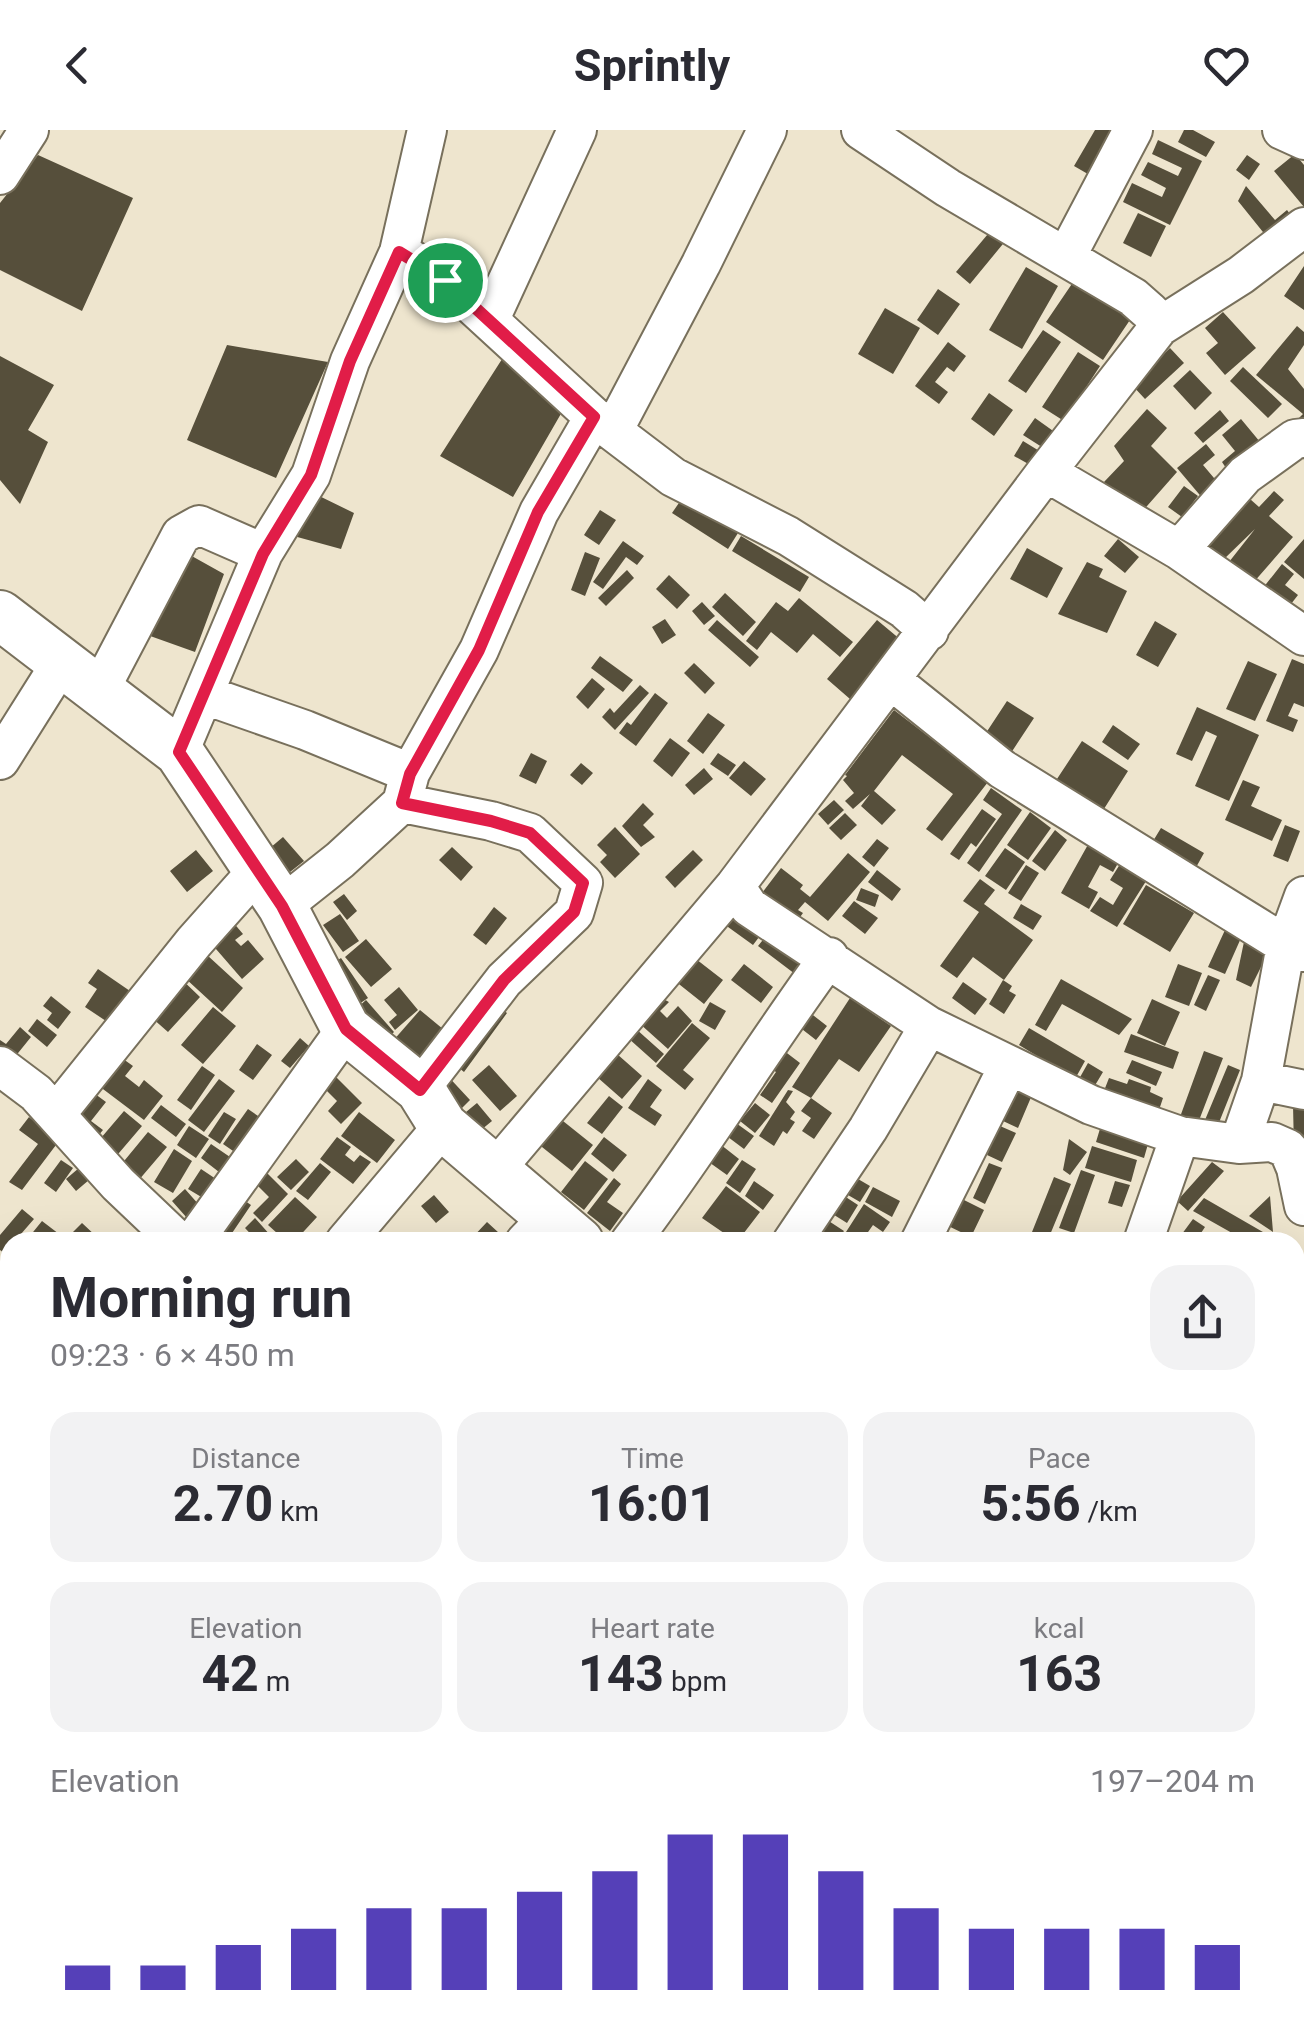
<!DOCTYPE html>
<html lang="en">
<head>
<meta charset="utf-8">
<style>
  body { margin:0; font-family:Roboto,sans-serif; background:#f2f2f3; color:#2b2b33; height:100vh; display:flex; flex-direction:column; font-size:38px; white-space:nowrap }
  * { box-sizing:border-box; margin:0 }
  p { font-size:32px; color:#7c7c81 }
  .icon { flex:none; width:55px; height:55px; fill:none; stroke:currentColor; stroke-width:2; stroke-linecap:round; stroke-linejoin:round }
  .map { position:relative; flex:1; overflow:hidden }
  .side { position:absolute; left:0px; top:1102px; width:1305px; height:812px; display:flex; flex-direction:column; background:#fff; border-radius:30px 30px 0 0; box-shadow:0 10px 40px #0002 }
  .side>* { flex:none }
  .pin { position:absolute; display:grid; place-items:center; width:85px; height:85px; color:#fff; margin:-42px; border:5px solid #fff; border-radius:50%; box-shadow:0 2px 10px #0007 }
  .round { display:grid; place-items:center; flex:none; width:105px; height:105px; border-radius:30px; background:#f2f2f3 }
  .headline { display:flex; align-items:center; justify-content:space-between; height:170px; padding:0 50px }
  h1 { font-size:55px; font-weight:700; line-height:75px }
  .figures { display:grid; grid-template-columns:repeat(3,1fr); gap:15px; height:170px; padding:10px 50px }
  .figures div { display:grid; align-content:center; border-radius:25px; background:#f2f2f3; text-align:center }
  .figures b { font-size:50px; font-weight:700 }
  .figures small { font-size:28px; font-weight:400 }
  .figures p { font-size:28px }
  .chart { height:280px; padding:20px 50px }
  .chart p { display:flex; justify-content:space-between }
  .chart svg { width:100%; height:180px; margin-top:10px; stroke:#5540b8; stroke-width:6 }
  header { display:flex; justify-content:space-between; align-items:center; height:130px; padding:0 50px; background:#fff; font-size:45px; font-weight:700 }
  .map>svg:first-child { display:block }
</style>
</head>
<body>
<header><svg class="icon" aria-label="back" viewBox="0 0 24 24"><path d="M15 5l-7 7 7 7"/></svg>Sprintly<svg class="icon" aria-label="heart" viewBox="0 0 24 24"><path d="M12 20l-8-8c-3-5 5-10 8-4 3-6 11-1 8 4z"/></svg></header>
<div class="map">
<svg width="1304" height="1914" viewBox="0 0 1304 1914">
  <rect width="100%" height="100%" fill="#eee5ce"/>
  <!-- building -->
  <path fill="#564f3b" d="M1095,0H1128L1100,51L1074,36Z
    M1184,0H1193L1215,12L1206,27L1178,12Z
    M1158,10L1202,31L1170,95L1123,72L1132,53L1162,67L1166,58L1141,45L1148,32L1178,46L1182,38L1152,24Z
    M1295,24L1304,35V77L1274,41Z
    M38,25L133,68L82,181L0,140V73Z
    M1247,25L1260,34L1249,50L1236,40Z
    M1246,56L1275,90L1287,80L1296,92L1271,112L1238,71Z
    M1138,83L1166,96L1151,127L1123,113Z
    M993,98L1007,109L970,154L956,142Z
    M1304,136V180L1284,166Z
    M1026,137L1058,156L1022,219L989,200Z
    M1080,142L1136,181L1103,230L1046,192Z
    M938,159L960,174L938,205L917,190Z
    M885,178L920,198L893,244L858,224Z
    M1223,182L1256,218L1225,245L1206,223L1218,213L1205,198Z
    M1297,196L1304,202V215L1288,239L1304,259V292L1299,288L1303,284L1256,245Z
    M1043,200L1061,212L1026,263L1008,251Z
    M948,212L966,226L954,242L947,237L935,252L948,262L939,274L915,256Z
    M227,215L328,232L276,348L187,310Z
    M1170,218L1184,233L1145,269L1132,255Z
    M1078,222L1100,236L1064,291L1042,277Z
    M0,226L54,255L28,300L48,312L20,374L0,350Z
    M504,226L566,275L513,367L440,326Z
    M1243,237L1282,274L1268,288L1230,251Z
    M1190,240L1212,263L1195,280L1173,256Z
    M989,263L1013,280L994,306L971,289Z
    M1147,279L1167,298L1151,316L1177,342L1140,384L1104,352L1124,331L1114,316Z
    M1220,280L1229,291L1203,313L1194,303Z
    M1035,288L1056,303L1045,319L1023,305Z
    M1241,289L1265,318L1204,370L1177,338L1206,314L1215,325L1203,335L1214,348L1226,338L1222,332L1235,321L1222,305Z
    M1023,311L1041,322L1032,336L1014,326Z
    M1184,356L1198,366L1182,387L1168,377Z
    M309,361L354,383L341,419L290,405Z
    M1274,361L1284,370L1269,386L1293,407L1253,453L1229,432L1255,399L1222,431L1207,417L1250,369L1259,377Z
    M683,367L738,403L728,419L672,383Z
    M600,380L616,390L599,415L584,405Z
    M741,406L809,447L800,462L732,421Z
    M1118,409L1139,427L1125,443L1104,426Z
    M1304,409V449L1284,432Z
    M623,411L644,426L637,435L626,427L603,459L593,452Z
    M1027,418L1063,438L1047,468L1010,449Z
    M181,420L224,444L195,522L139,502Z
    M585,422L600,428L585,466L571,460Z
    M1087,432L1103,439L1099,447L1127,461L1107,503L1058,484Z
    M1282,434L1294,444L1285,455L1298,465L1284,483L1259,463Z
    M627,440L634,448L606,476L598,468Z
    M669,445L690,465L677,479L656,459Z
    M725,463L756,492L743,506L712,477Z
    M799,468L853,512L840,527L813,504L797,523L771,502L757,520L746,511L776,472L788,481Z
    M702,472L715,486L704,495L692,481Z
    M665,489L676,505L662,514L652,497Z
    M717,490L759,527L750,537L708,500Z
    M877,490L901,510L850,569L827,549Z
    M1155,491L1177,504L1158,537L1136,525Z
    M600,526L633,550L623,562L591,538Z
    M1292,529L1304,534V577L1294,573L1288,586L1298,590L1293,602L1266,591Z
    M1248,531L1277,544L1255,591L1226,579Z
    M694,533L715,553L705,564L684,543Z
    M592,548L605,559L588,579L576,567Z
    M640,555L649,563L615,600L602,587L610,578L614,583Z
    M655,563L668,573L636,616L619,603L627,592L631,595Z
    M1007,571L1034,588L1009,626L982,609Z
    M1197,577L1259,605L1229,671L1195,656L1217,606L1206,601L1192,631L1176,624Z
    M894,580L988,652L942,711L926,699L953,664L902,625L874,661L896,680L882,695L861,676L870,664L853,679L845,671L854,663L843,650L847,646L845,645Z
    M708,583L725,595L703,624L687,611Z
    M1113,595L1140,614L1128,630L1102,612Z
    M670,608L690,623L672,647L653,631Z
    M1082,611L1128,641L1102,682L1055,652Z
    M531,623L547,631L536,654L519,646Z
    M718,623L736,635L728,646L710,634Z
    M744,631L766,649L751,666L729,648Z
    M581,633L593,643L582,655L570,645Z
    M704,638L713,649L694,665L685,655Z
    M1243,650L1260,657L1251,676L1282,690L1272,711L1225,690Z
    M991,658L1022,680L979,742L967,733L1002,684L983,670Z
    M834,670L844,680L828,695L818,684Z
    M643,673L654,684L643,695L655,707L641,717L622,696Z
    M982,679L996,689L976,717L971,713L959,730L950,724Z
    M1030,682L1051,698L1028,730L1007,715Z
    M845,683L857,695L841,710L829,698Z
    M1285,695L1300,701L1288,732L1273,726Z
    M615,697L640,724L615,748L600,732L607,725L597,715Z
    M1161,698L1204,723L1194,741L1150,716Z
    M1055,700L1067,710L1045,741L1032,731Z
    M283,707L304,731L290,742L270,718Z
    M877,709L889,718L874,737L862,727Z
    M1090,711L1121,728L1113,742L1100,735L1088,757L1098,762L1089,779L1061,763Z
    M452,717L473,737L461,751L439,730Z
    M1005,718L1025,732L1006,760L985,746Z
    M196,720L213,741L187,762L170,741Z
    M693,720L703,730L675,758L665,747Z
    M848,723L870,742L828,791L805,772L798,780L803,783L795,794L759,767L781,738L803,755L800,759L810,767Z
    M1122,731L1148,748L1117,797L1090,781L1100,767L1113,775L1123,758L1110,750Z
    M1026,735L1039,743L1021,771L1008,763Z
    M877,740L901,759L892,771L868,752Z
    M980,749L995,760L984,774L1033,810L1004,850L973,827L957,848L940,836L979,782L963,771Z
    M1146,755L1194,783L1170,822L1123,794Z
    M861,758L879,765L875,777L856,770Z
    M344,764L357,781L347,790L333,772Z
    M854,771L878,788L865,804L842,786Z
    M730,772L766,798L753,815L717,789Z
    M1021,774L1042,786L1033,800L1013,788Z
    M494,777L507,788L486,815L473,805Z
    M226,784L243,804L235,810L241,816L248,810L264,829L242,849L203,804Z
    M340,784L359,811L343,822L323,795Z
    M1225,800L1241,808L1225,844L1208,837Z
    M770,801L807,829L795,844L758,816Z
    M1245,807L1270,819L1251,857L1236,850Z
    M366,809L392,839L371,857L345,827Z
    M683,819L723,850L704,874L665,843Z
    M207,825L243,858L222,882L185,848Z
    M341,828L368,868L353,878L325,839Z
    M744,834L773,857L761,873L731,850Z
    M1178,834L1202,843L1189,876L1165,867Z
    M98,839L130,861L109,893L85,877L97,859L88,853Z
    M176,844L200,867L168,902L143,880Z
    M1208,845L1220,850L1206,881L1194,875Z
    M1061,849L1132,889L1119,905L1062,874L1046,901L1035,895Z
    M1003,850L1012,856L1009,861L1016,865L1004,884L989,874Z
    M963,852L987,869L975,885L952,868Z
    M399,857L418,880L395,900L389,892L397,885L384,870Z
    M650,862L669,872L660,881L667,888L678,876L692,891L668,919L629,884Z
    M51,866L71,882L58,899L47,890L52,883L43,876Z
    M850,868L891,896L859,942L839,929L811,968L792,957Z
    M1152,869L1180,882L1165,916L1137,903Z
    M366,870L394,902L384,912L356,879Z
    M491,871L507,883L464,942L448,929Z
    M710,872L726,881L715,900L699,891Z
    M213,877L236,896L203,934L181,915Z
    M420,880L449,904L414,945L385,920Z
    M809,882L827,896L816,910L798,896Z
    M37,889L57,905L47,917L28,901Z
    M626,890L664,924L656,933L618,899Z
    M692,893L710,908L683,940L694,949L685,960L656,936Z
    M20,897L31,907L10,933L0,925V910L6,914Z
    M1029,898L1085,931L1075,949L1019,915Z
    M1131,904L1179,922L1173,939L1124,922Z
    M300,908L309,916L290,938L281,931Z
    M257,914L272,925L253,950L239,940Z
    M783,920L800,933L772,973L760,965L776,942L770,938Z
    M112,921L133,936L125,946L139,957L144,950L163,966L144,990L91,950Z
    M1204,921L1223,928L1198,993L1180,987Z
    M617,924L642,946L622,969L597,947Z
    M1132,930L1162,942L1156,956L1126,943Z
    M1088,933L1103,942L1094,957L1079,949Z
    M489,935L517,966L500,981L472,950Z
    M1228,935L1240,940L1218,995L1205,990Z
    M202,936L215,945L191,980L177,970Z
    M327,938L362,973L341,994L328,981L337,971L315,949Z
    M444,942L470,970L451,989Z
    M1109,948L1127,954L1129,949L1151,957L1150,962L1163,968L1157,986L1102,966Z
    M219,949L235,961L204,1002L188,990Z
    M648,949L662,960L650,977L662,985L655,996L628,978Z
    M87,958L106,972L91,991L103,1000L92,1013L62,990Z
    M1017,959L1032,965L1018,998L1003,991Z
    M788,960L793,961L786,972L795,982L790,989L795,992L787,1004L783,1001L774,1016L759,1006Z
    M609,966L623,977L602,1004L587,993Z
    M811,968L832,983L814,1009L802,1001L811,988L801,981Z
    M477,973L492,991L481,1000L466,982Z
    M755,973L770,985L755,1003L740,991Z
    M161,975L186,994L176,1007L151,988Z
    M1293,975H1304V1020L1294,1019Z
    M248,979L261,988L236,1023L223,1014Z
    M548,979L593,1015L572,1041L527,1005Z
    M124,981L142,996L113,1030L95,1015Z
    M224,982L236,989L220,1014L208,1006Z
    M359,982L395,1010L377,1033L341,1006Z
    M29,987L59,1011L22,1060L9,1052L38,1014L19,1000Z
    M729,988L754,1006L744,1019L720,1001Z
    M1102,992L1150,1007L1144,1028L1096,1012Z
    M189,996L209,1009L196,1028L177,1015Z
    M1000,996L1016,1003L1002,1032L987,1025Z
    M148,1002L167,1017L138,1051L120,1036Z
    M337,1007L351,1017L345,1025L354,1032L360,1025L371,1032L353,1054L320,1029Z
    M604,1007L627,1025L613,1042L591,1024Z
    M711,1007L739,1029L727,1045L699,1025Z
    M1069,1009L1087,1022L1070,1045L1063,1040Z
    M211,1014L230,1027L219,1042L201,1028Z
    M1092,1016L1137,1030L1131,1052L1085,1038Z
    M174,1019L192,1031L173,1063L154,1052Z
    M296,1029L309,1042L291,1060L277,1047Z
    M61,1030L73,1038L56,1062L44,1053Z
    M742,1030L756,1039L740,1063L726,1053Z
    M585,1031L608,1049L584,1080L561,1062Z
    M1212,1032L1224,1041L1188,1081L1177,1071Z
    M320,1033L331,1042L308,1070L296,1061Z
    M989,1033L1002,1038L985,1074L973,1068Z
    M79,1038L89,1050L76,1061L66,1049Z
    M201,1039L216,1049L203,1068L188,1059Z
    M1081,1040L1095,1045L1074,1103L1059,1098Z
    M266,1042L288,1064L262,1092L253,1083L269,1067L255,1053Z
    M846,1042L870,1056L860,1072L836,1058Z
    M1054,1047L1071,1054L1047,1112H1028Z
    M614,1048L621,1054L607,1072L623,1083L610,1101L587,1083Z
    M754,1051L774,1065L763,1080L745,1066Z
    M1115,1051L1130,1055L1122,1077L1108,1073Z
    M726,1056L760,1082L737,1112L702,1088Z
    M873,1057L900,1071L892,1087L865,1072Z
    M185,1059L200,1076L187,1088L172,1071Z
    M835,1060L858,1075L847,1093L823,1078Z
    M235,1064L251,1075L226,1112H203Z
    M434,1065L449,1082L436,1093L421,1076Z
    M954,1065L984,1080L971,1107L940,1092Z
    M1270,1066L1273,1102L1249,1086Z
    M295,1067L317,1087L294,1112H287L268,1095Z
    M1204,1068L1275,1109L1273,1112H1248L1193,1081Z
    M864,1074L890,1092L883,1102L873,1095L861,1112L846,1102Z
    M22,1079L34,1089L14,1112H10L4,1123L0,1120V1105Z
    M818,1084L844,1101L836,1112H799Z
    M255,1088L271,1106L264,1112H258L245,1098Z
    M1193,1089L1205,1097L1195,1112H1176Z
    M42,1091L59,1104L51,1112H25Z
    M487,1092L499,1103L491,1112H472L470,1110Z
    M82,1093L97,1107L92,1112H63Z
    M2,1235L10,1243V1248L3,1256L10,1261V1287L6,1293L0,1289Z
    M1304,1350V1378L1295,1394V1365Z
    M1299,1421L1304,1424V1446L1295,1465V1429Z
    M1298,1469L1304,1472V1521L1295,1538Z
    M10,1776V1905L0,1914V1789Z
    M311,1905H369L363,1914H313L307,1910Z
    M952,1905H990L1002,1914H945Z"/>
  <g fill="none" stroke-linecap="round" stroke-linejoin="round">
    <defs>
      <path id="minor" d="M1282,0L1304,10
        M0,45L29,0
        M399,122L445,150L594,287L673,347L788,406L904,479L929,501
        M1066,127L1133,0
        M490,189L577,0
        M1159,197L1241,145L1304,97
        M613,301L701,134L767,0
        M1046,342L1179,420L1304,506
        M1179,420L1245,345L1295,309L1304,308
        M891,550L1002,639L1286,815L1304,822
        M99,561L181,405L199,395L263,423
        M205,565L305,600L410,643
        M179,622L263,423L311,345L350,231L399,122L427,0
        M0,630L61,533
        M402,673L491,691L530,703L583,753L574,783L504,850L420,959
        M735,756L749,777L929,896L1091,975L1180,1006L1239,1014L1272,1012L1288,1019L1296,1038L1304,1076
        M282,776L340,730L402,673L410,643L479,520L539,382L594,287
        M0,936L36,963L118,1054L179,1112
        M1261,951L1304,960
        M56,984L194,812L259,739
        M1239,1014L1261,951L1286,815L1304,766
        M495,1040L735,756L1046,342L1159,197L1150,182L1133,167L948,58L861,0
        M193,1112L346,899
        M345,1112L443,996
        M525,1112L549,1087
        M630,1112C700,1020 760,921 829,827
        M792,1112L868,999L929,896
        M920,1112L1009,935
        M1143,1112L1180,1006
        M0,1179L10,1187
        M0,1411L10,1403
        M1295,1552L1304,1558
        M0,1573L10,1577
        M0,1627L10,1612
        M1295,1859L1304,1846
        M871,1905L882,1914
        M60,1914L65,1905
        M179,1914L185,1905
        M381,1914L386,1905
        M605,1914L615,1905
        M1092,1914L1100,1905
        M1249,1914L1257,1905"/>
      <path id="tertiary" d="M0,485L179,622L282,776L346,899L420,959L443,996L579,1112
        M1295,1328L1304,1312"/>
    </defs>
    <!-- minor casing -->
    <use href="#minor" stroke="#78705c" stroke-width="42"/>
    <!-- tertiary casing -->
    <use href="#tertiary" stroke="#78705c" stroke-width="52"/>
    <!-- minor -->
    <use href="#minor" stroke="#fff" stroke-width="38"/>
    <!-- tertiary -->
    <use href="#tertiary" stroke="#fff" stroke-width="48"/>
  </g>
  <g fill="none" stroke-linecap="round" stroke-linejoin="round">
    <defs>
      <path id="route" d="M399,122L445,150L594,287L538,382L479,520L410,644L402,673L491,691L530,703L583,753L574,782L504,850L420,960L346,899L282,776L179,622L263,424L311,345L350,231Z"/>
    </defs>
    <!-- route casing -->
    <use href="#route" stroke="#fff" stroke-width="20"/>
    <!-- route -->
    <use href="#route" stroke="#e11d48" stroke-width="12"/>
  </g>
</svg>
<div class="pin" style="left:445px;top:150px;background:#1e9e55"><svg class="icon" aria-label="arrive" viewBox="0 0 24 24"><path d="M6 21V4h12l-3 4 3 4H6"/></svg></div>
<section class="side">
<div class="headline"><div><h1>Morning run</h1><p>09:23 · 6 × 450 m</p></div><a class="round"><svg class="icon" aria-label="share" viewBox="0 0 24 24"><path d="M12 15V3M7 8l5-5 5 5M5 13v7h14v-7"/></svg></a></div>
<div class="figures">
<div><p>Distance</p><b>2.70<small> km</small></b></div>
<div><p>Time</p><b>16:01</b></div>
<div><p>Pace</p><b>5:56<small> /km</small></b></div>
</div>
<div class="figures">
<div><p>Elevation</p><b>42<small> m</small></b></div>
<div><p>Heart rate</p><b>143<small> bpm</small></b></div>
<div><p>kcal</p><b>163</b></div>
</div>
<div class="chart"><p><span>Elevation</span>197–204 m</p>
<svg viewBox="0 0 160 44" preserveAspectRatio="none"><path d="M5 44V38M15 44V38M25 44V33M35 44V29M45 44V24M55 44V24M65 44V20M75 44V15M85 44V6M95 44V6M105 44V15M115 44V24M125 44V29M135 44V29M145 44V29M155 44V33"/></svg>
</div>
</section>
</div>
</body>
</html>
